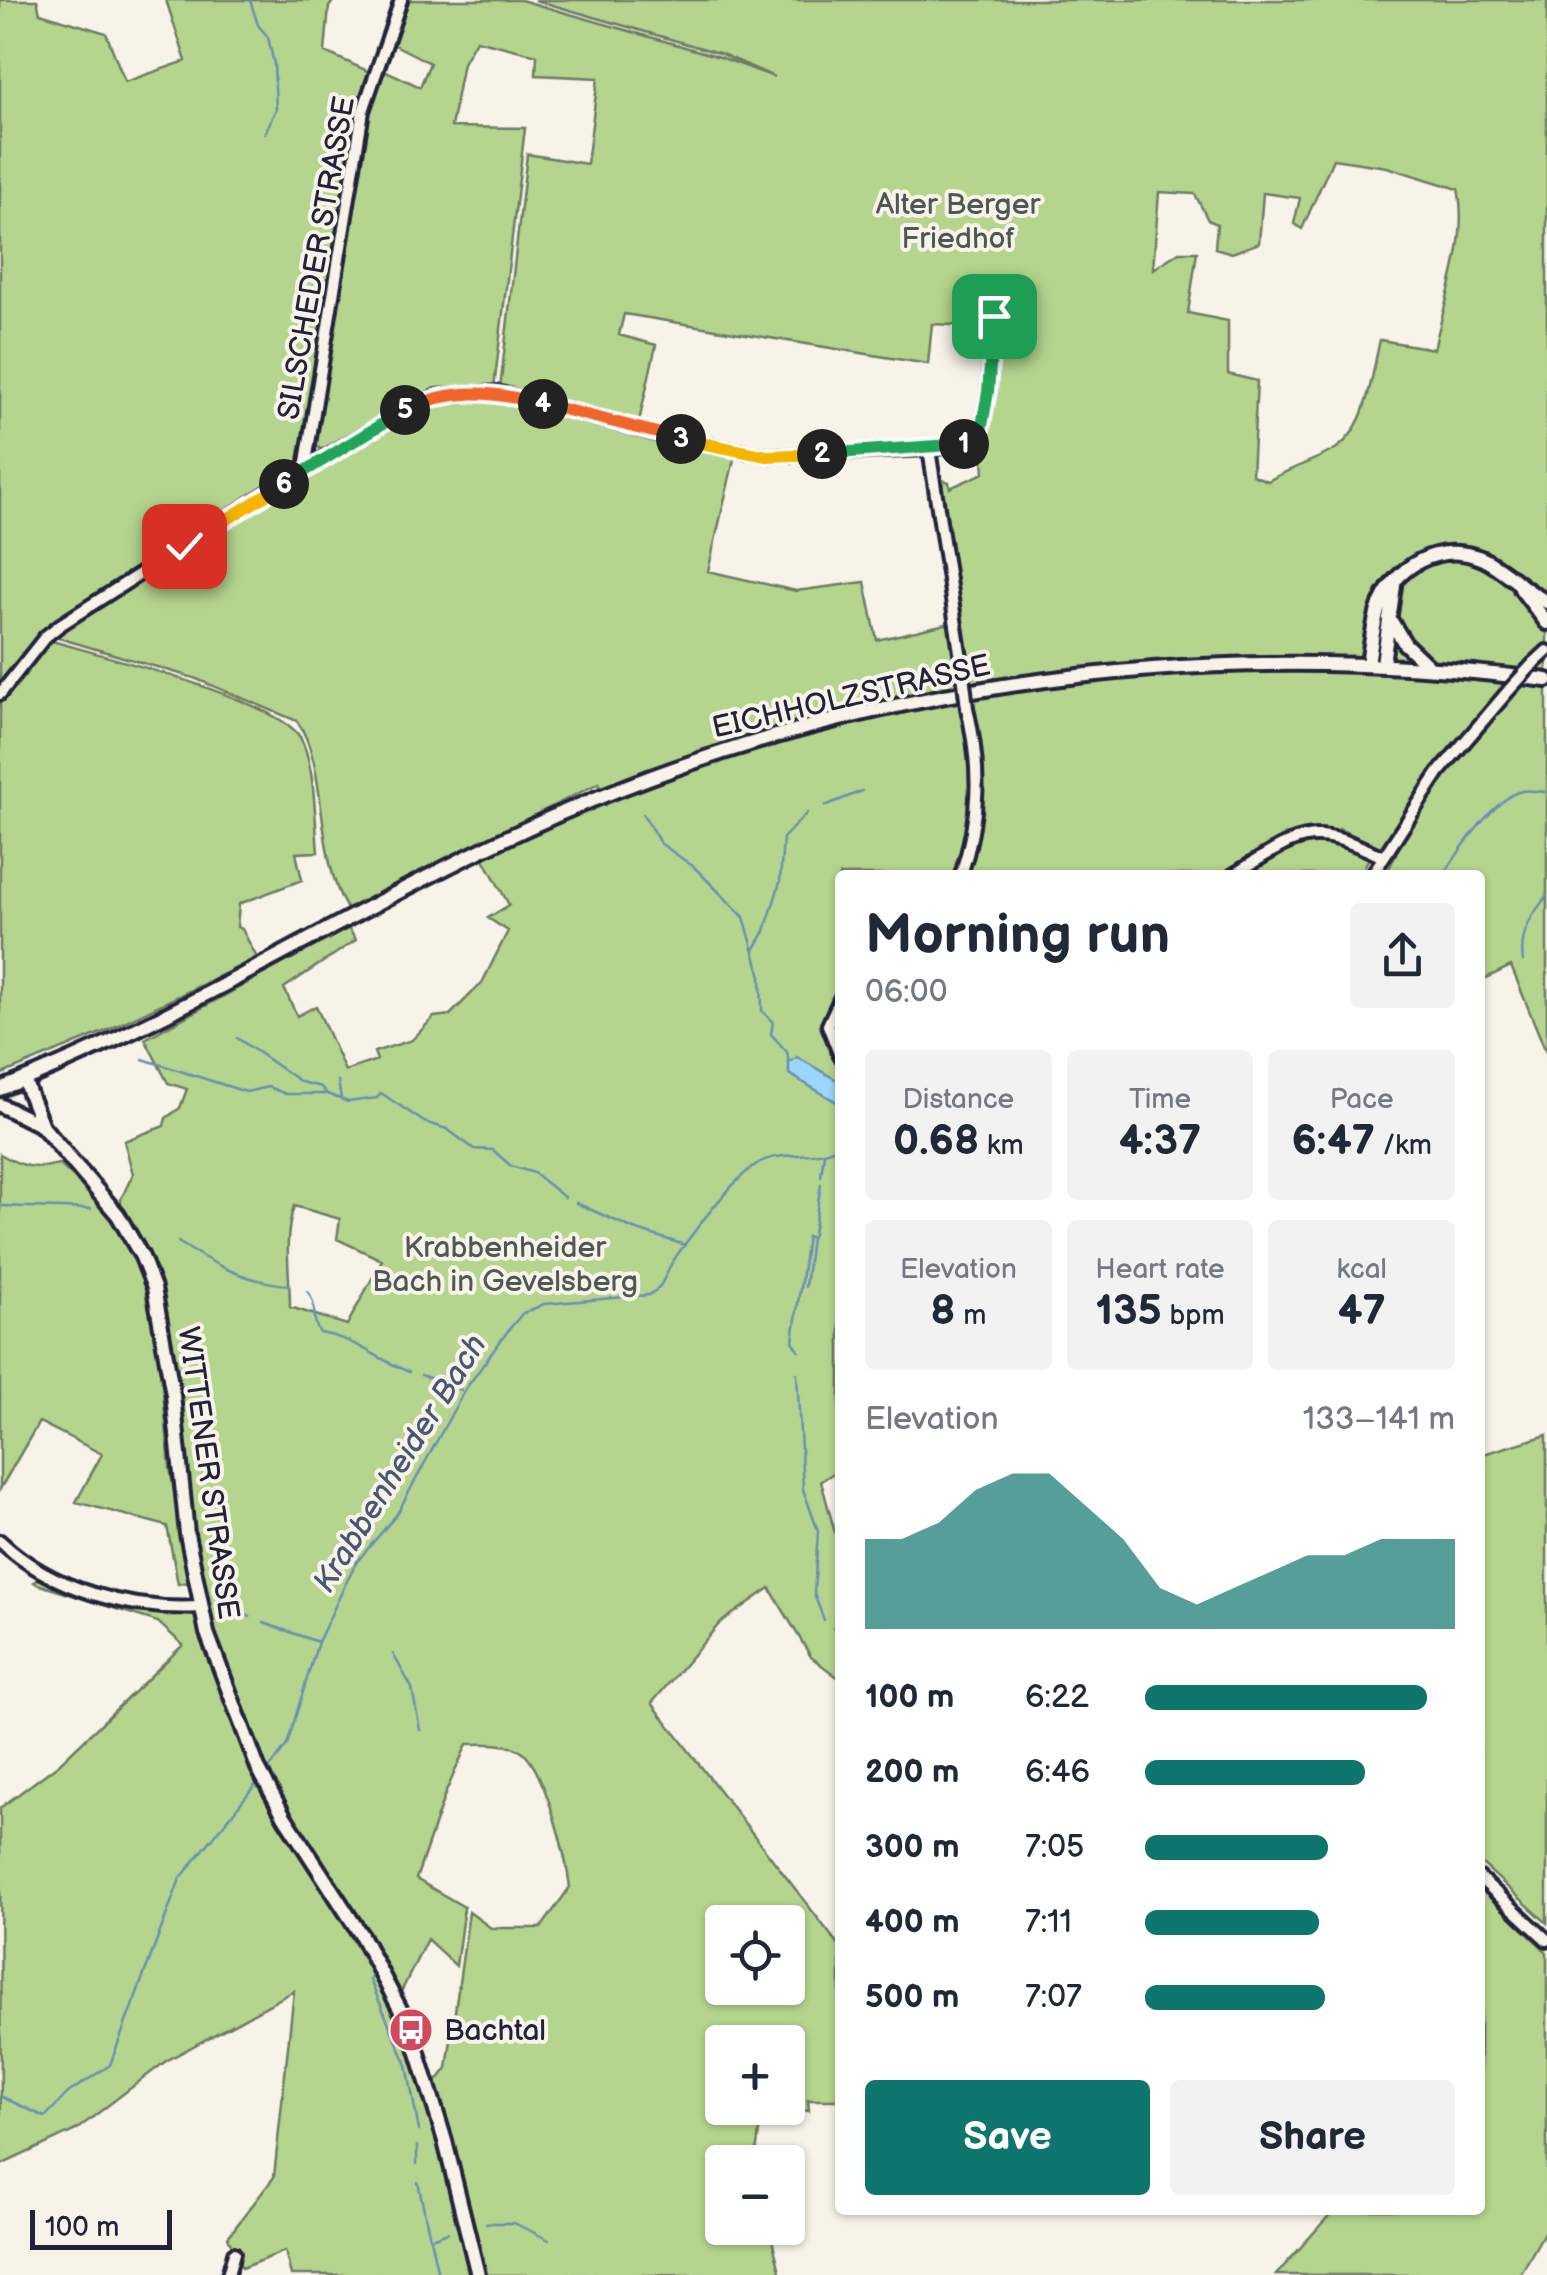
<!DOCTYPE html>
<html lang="en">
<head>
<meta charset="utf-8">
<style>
  body { margin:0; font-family:"Balsamiq Sans",sans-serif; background:#f2f2f3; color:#1f2937; height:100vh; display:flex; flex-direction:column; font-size:38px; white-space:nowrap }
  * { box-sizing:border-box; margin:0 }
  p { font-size:32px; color:#747a83 }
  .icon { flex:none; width:55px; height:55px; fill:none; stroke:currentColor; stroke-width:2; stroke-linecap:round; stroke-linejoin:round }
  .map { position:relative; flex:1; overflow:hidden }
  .drawer { position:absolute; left:835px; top:870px; width:650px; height:1345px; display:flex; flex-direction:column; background:#fff; border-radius:10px; box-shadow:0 2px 8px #0004 }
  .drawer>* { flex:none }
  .controls { position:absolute; left:705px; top:1905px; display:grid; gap:20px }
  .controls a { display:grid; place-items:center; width:100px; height:100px; border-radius:10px; background:#fff; box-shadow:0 2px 8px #0004; font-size:50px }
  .scale { position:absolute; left:30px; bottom:25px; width:142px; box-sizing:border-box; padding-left:10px; border:5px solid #22223b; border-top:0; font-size:28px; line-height:35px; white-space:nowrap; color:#22223b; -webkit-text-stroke:8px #f7f3e8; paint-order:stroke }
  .pin { position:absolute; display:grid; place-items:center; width:85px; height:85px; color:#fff; margin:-42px; border-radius:20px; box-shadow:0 5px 15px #0006 }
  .km { position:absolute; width:50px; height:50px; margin:-25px; border-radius:50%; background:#222; color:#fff; font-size:28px; line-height:50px; text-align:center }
  .round { display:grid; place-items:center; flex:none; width:105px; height:105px; border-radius:10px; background:#f2f2f3 }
  .overview { display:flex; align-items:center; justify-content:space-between; height:170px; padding:0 30px }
  h1 { font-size:55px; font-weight:800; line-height:75px }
  .stats { display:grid; grid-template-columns:repeat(3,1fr); gap:15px; height:170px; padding:10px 30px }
  .stats div { display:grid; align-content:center; border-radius:10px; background:#f2f2f3; text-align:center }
  .stats b { font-size:42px; font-weight:800 }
  .stats small { font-size:28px; font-weight:400 }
  .stats p { font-size:28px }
  .chart { height:280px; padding:20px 30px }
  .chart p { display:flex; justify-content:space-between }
  .chart svg { width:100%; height:180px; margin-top:10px; fill:#0f766e; opacity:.7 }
  .primary-button { display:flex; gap:20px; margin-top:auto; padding:20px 30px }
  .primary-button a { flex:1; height:115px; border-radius:10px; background:#0f766e; color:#fff; font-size:40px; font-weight:800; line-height:115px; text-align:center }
  .primary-button a+a { background:#f2f2f3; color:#1f2937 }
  ul { padding:0 30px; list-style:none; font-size:32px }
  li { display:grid; grid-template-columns:160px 120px 1fr; align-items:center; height:75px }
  li i { height:25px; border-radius:12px; background:#0f766e }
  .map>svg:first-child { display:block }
</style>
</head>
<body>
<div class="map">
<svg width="1547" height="2275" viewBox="0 0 1547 2275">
  <rect width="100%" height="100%" fill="#f7f3e8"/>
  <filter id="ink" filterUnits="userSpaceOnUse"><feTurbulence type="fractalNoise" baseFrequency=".01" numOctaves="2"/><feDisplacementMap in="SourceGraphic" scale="20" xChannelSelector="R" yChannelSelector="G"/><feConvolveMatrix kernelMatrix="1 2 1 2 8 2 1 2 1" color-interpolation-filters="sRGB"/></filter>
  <g filter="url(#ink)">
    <!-- green -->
    <path fill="#b5d58e" stroke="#6c7c64" stroke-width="2.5" fill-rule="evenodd" d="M0,0H37L40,13L106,33L125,82L186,61L166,0H334L329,7L325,52L372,73L299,467L46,631L0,687Z
      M406,0H521L720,57L774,77L722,54L535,0H1547V1054L1511,966L1480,981V875H1386L1396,854L1339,829L1328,837L1353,846L1369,858L1360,875H840V1469L821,1481L840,1551V1679L811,1657L770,1588L720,1623L652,1703L840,1947V2100H808L809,2111L768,2108H788V2042H722V2108H762L755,2162H722V2228H769L781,2275H483L435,2084L447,2068L469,1912L491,1928H541L570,1887C566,1857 546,1771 522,1752C508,1742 484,1744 467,1744L445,1794L416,1879L464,1907L456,1966L427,1939L401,1992C371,1939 335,1890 303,1838C259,1768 226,1686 206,1606C182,1512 186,1414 168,1319C160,1277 139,1245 121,1207V1199L133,1174L124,1141L164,1126L166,1118L180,1108L187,1089L168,1083L145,1039L348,928L356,940L284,988L297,1016L316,1006L345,1071L377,1060L374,1052L412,1040L434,1017L450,1015L482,983L508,931L488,918L509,905L483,857L605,801L599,783L347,909C314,853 329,767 297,721L194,678L52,636L384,426L441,399L495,396L735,455L708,571L796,591L865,582L877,640L959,621L937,478L949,482L950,488L984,473L982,442L992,327L932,324L928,364L624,314L619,335L656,345L638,426L500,389L527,154L587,164L598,78L536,75L537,55L476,40L463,63L451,127L525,128L494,388L431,396L337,448L324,451L315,445L367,115L380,68L420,87L430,63L391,43ZM1333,159L1387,167L1458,189C1469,239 1445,299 1434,349L1380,340C1371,376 1368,431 1332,451C1311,462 1289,469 1268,481L1252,475L1257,381L1228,374V321L1188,313L1197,252H1179L1153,269L1159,192L1195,194L1208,220L1217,224L1215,248L1232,253L1259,243L1263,193L1300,198L1294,224L1302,229ZM294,1206L340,1219L337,1239L382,1260L347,1325L290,1307C290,1271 283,1240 294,1206ZM722,1922H788V1988H722Z
      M49,640C96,654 278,700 300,737C315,762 315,822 318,852L296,853L302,880L239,904L237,927L242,929L257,958L106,1031L0,1075V698Z
      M0,1154C23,1167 34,1170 59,1164C134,1232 151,1280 166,1379L162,1380L170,1468L189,1582L178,1584L167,1526L76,1502L102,1454L39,1422L0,1489Z
      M1547,1435V1923L1480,1862V1455Z
      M40,1577L137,1607L194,1616L253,1771L404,2027L425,2083L474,2275H291L285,2251L242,2268L228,2237L274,2177L294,1991L166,2061L76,2130L1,2165L0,1808L59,1764L183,1645L158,1622L37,1584L34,1582Z
      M1480,1888L1547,1952V2227L1520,2275H1276L1334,2210H1480Z"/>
    <!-- water -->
    <path fill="#9bd7fc" stroke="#6b8faf" stroke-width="2.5" d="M797,1057L840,1082V1104L789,1074V1063Z"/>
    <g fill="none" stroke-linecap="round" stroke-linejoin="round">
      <!-- stream -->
      <path stroke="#6b8faf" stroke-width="2.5" d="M250,0L258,25L268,37L274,64L276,109L265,133
        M825,806L862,791
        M643,814L660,843L694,867L744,917L761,976L762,1011L773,1022L771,1034L787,1052L789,1063
        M1444,875C1458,852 1496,796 1522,791C1530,789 1539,792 1547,792
        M754,950L765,931L780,882L783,838L807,813
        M1523,961C1519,935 1531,915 1547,896
        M237,1038L301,1082L321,1087L327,1094
        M143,1059L246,1092L268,1087L286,1094H327L348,1102L377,1098L381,1093L424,1122L447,1129L474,1149L493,1150L511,1166L534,1173L565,1198
        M338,1081L341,1099
        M821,1176L824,1154
        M576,1203L634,1229L685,1245
        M0,1206L91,1209
        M178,1242C214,1265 247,1282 289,1285
        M805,1287L811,1238
        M307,1291C319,1304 310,1320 320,1333C356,1339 375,1358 409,1372
        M799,1351L793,1341L807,1236L811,1238L813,1234L821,1184
        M797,1373L803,1489L818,1531L814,1594L824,1620
        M421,1375L461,1390
        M223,1610L241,1611L250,1617
        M264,1623L318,1642
        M833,1628L840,1633
        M393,1654L412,1688L420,1730
        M267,1772L287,1745L318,1642L355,1564L397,1514L464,1391L510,1328L522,1314L544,1304L649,1295C666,1285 664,1273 675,1258C694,1231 726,1189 751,1168C778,1146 812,1163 840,1145
        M373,1972L370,1980L407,2065L419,2131
        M0,2096L45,2117L68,2093L110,2065L180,1879L259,1780
        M417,2146V2164
        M418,2182L438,2275
        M486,2223H514L549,2240
        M431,2238L448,2232"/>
      <defs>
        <path id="minor" d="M929,449L962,665
          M305,468L363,111L401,0
          M1533,664L1547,651
          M0,694L45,637L60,625L304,469L403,412L437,396L497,392L660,435L767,456L929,449L979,442L988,392L994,294
          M961,875C980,817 981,768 967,708
          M1233,875C1300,834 1309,821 1383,857
          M1372,875L1439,772L1510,689
          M840,999L828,1025L840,1056
          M0,1541C52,1590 130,1611 200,1607
          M1480,1878L1547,1940
          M228,2275L234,2253"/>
        <path id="major" d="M1521,589L1547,623
          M1389,618L1405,644L1428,666
          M1368,663C1371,646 1373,627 1378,610C1393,566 1440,540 1483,559C1506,570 1524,591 1547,602
          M1383,663L1394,586
          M24,1080L42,1126L118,1215L142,1257L154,1288L173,1395L187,1534L207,1633L258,1768L284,1816L361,1935L411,2030L445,2141L478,2275
          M0,1089C175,1022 331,921 500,841C826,685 1190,634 1547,680
          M0,1105L40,1125"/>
      </defs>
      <!-- minor casing -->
      <use href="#minor" stroke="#22223b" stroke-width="18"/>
      <!-- major casing -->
      <use href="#major" stroke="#22223b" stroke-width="20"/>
      <!-- minor -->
      <use href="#minor" stroke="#f7f3e8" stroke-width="10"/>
      <!-- major -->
      <use href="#major" stroke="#f7f3e8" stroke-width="12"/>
      <defs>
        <path id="minor-bridge" d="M962,665L967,708
          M1510,689L1533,664"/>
      </defs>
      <!-- minor-bridge casing -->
      <use href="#minor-bridge" stroke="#22223b" stroke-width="18" stroke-linecap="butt"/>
      <!-- minor-bridge -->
      <use href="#minor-bridge" stroke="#f7f3e8" stroke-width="10"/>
    </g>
  </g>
  <g fill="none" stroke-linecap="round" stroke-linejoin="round" filter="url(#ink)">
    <defs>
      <path id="split-1" d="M964,444L979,442L988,392L994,316"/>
      <path id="split-2" d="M822,454L964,444"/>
      <path id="split-3" d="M681,439L767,456L822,454"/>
      <path id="split-4" d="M543,404L681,439"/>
      <path id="split-5" d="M405,410C453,387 493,391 543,404"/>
      <path id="split-6" d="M284,484L405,410"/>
      <path id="split-7" d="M184,546L284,484"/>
    </defs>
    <!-- split-1 casing -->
    <use href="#split-1" stroke="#fff" stroke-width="20"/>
    <!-- split-2 casing -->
    <use href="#split-2" stroke="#fff" stroke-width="20"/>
    <!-- split-3 casing -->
    <use href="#split-3" stroke="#fff" stroke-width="20"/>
    <!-- split-4 casing -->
    <use href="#split-4" stroke="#fff" stroke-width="20"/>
    <!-- split-5 casing -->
    <use href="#split-5" stroke="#fff" stroke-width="20"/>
    <!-- split-6 casing -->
    <use href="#split-6" stroke="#fff" stroke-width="20"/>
    <!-- split-7 casing -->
    <use href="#split-7" stroke="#fff" stroke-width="20"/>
    <!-- split-1 -->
    <use href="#split-1" stroke="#22a559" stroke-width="12"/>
    <!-- split-2 -->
    <use href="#split-2" stroke="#22a559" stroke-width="12"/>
    <!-- split-3 -->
    <use href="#split-3" stroke="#f5b400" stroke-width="12"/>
    <!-- split-4 -->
    <use href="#split-4" stroke="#f0652b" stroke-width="12"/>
    <!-- split-5 -->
    <use href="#split-5" stroke="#f0652b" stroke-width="12"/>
    <!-- split-6 -->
    <use href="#split-6" stroke="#22a559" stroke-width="12"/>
    <!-- split-7 -->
    <use href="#split-7" stroke="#f5b400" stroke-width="12"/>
  </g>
  <!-- icons -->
  <defs>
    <symbol id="bus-disc" viewBox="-11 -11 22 22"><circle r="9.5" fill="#d1495b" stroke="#f7f3e8"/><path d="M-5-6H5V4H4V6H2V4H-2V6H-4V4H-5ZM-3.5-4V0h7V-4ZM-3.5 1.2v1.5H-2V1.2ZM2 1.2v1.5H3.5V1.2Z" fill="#fff"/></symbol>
  </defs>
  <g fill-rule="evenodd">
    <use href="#bus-disc" x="386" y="2005" width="50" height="50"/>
  </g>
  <g text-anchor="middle" stroke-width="8" stroke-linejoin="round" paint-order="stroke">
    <!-- park labels -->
    <g font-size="30" fill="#4e5854" stroke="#f7f3e8">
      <text x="958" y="214">Alter Berger<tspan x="958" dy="34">Friedhof</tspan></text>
      <text x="505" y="1257">Krabbenheider<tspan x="505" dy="34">Bach in Gevelsberg</tspan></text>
    </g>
    <!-- street labels -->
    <g font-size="30" fill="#22223b" stroke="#f7f3e8">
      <text transform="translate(316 258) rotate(-80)" y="10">SILSCHEDER STRASSE</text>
      <text transform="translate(851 696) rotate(-13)" y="10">EICHHOLZSTRASSE</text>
      <text transform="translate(209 1473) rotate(82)" y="10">WITTENER STRASSE</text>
    </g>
    <!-- poi labels -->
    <g font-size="30" fill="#22223b" stroke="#f7f3e8" text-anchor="start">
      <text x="444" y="2040">Bachtal</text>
    </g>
    <!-- water labels -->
    <g font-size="32" font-style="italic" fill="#465875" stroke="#f7f3e8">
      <text transform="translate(399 1463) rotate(-58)" y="11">Krabbenheider Bach</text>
    </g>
  </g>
</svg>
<div class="controls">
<a><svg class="icon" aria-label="locate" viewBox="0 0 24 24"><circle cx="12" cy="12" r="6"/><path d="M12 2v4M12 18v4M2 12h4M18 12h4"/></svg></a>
<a>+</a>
<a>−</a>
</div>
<div class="scale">100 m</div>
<div class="pin" style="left:994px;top:316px;background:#1e9e55"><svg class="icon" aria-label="arrive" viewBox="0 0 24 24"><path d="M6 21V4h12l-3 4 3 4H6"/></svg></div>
<div class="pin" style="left:184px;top:546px;background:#d93025"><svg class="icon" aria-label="check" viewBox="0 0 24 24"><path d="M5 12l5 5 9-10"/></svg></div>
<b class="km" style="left:964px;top:444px">1</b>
<b class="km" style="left:822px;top:454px">2</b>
<b class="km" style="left:681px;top:439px">3</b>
<b class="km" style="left:543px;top:404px">4</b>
<b class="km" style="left:405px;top:410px">5</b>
<b class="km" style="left:284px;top:484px">6</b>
<section class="drawer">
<div class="overview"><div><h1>Morning run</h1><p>06:00</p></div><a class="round"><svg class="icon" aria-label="share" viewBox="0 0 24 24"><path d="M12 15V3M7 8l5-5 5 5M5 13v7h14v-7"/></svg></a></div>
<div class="stats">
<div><p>Distance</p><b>0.68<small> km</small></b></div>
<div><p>Time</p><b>4:37</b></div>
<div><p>Pace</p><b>6:47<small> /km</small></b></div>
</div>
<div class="stats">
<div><p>Elevation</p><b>8<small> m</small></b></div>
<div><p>Heart rate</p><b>135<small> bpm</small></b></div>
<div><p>kcal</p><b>47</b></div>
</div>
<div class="chart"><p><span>Elevation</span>133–141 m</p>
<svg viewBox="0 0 160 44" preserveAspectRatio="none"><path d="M0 44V22L10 22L20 18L30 10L40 6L50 6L60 14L70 22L80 34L90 38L100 34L110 30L120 26L130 26L140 22L150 22L160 22V44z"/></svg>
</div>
<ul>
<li><b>100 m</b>6:22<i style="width:91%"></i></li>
<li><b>200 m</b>6:46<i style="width:71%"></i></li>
<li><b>300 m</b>7:05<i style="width:59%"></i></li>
<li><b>400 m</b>7:11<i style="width:56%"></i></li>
<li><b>500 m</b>7:07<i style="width:58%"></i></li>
</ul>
<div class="primary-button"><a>Save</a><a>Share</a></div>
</section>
</div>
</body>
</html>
